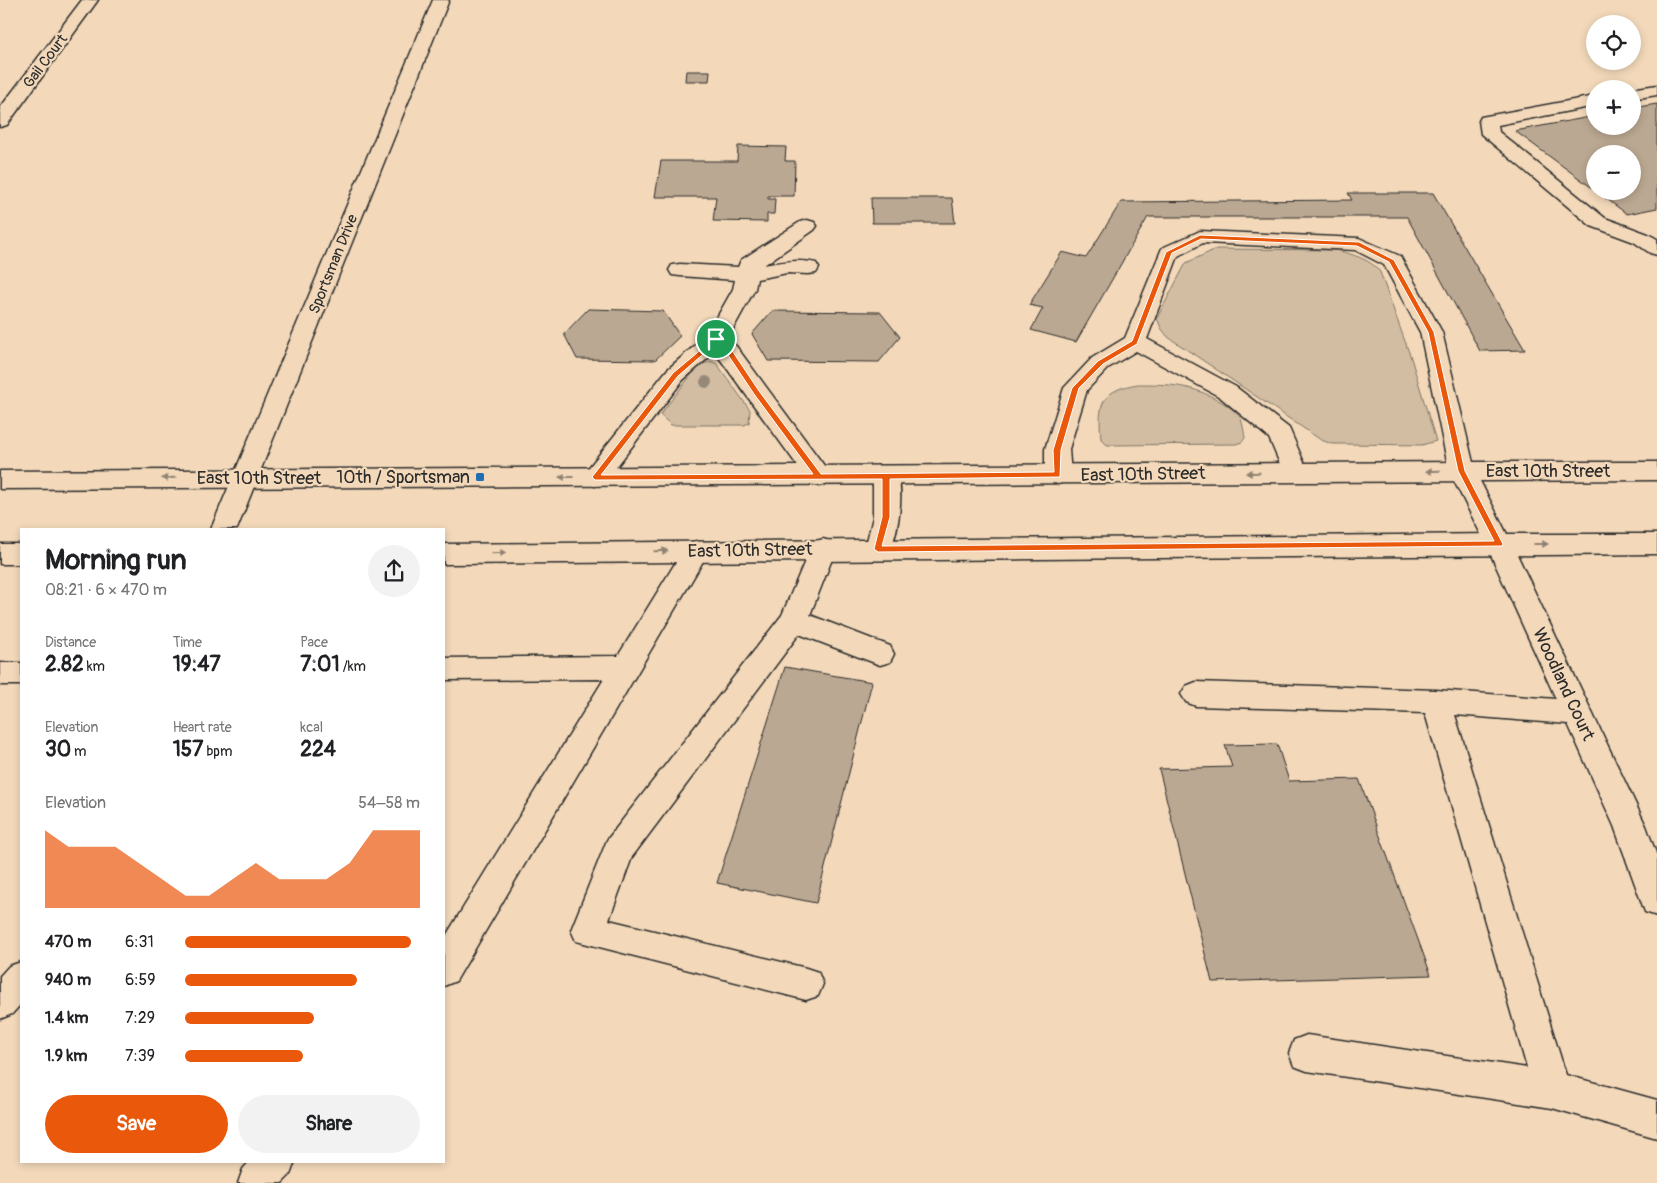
<!DOCTYPE html>
<html lang="en">
<head>
<meta charset="utf-8">
<style>
  body { margin:0; font-family:Pangolin,sans-serif; background:#f2f2f2; color:#202124; height:100vh; display:flex; flex-direction:column; font-size:19px; white-space:nowrap }
  * { box-sizing:border-box; margin:0 }
  p { font-size:16px; color:#757577 }
  .icon { flex:none; width:28px; height:28px; fill:none; stroke:currentColor; stroke-width:2; stroke-linecap:round; stroke-linejoin:round }
  .map { position:relative; flex:1; overflow:hidden }
  .details { position:absolute; left:20px; top:528px; width:425px; height:635px; display:flex; flex-direction:column; background:#fff; border-radius:0px; box-shadow:0 2px 8px #0003 }
  .details>* { flex:none }
  .tools { position:absolute; left:1586px; top:15px; display:grid; gap:10px }
  .tools a { display:grid; place-items:center; width:55px; height:55px; border-radius:50%; background:#fff; box-shadow:0 2px 8px #0003; font-size:25px }
  .pin { position:absolute; display:grid; place-items:center; width:42px; height:42px; color:#fff; margin:-21px; border:2px solid #fff; border-radius:50%; box-shadow:0 1px 5px #0007 }
  .round { display:grid; place-items:center; flex:none; width:52px; height:52px; border-radius:26px; background:#f2f2f2 }
  .head { display:flex; align-items:center; justify-content:space-between; height:85px; padding:0 25px }
  h1 { font-size:28px; font-weight:800; line-height:38px }
  .stats { display:grid; grid-template-columns:repeat(3,1fr); gap:8px; height:85px; padding:5px 25px }
  .stats div { display:grid; align-content:center }
  .stats b { font-size:21px; font-weight:800 }
  .stats small { font-size:14px; font-weight:400 }
  .stats p { font-size:14px }
  .chart { height:140px; padding:10px 25px }
  .chart p { display:flex; justify-content:space-between }
  .chart svg { width:100%; height:90px; margin-top:5px; fill:#ea580c; opacity:.7 }
  .action { display:flex; gap:10px; margin-top:auto; padding:10px 25px }
  .action a { flex:1; height:58px; border-radius:30px; background:#ea580c; color:#fff; font-size:20px; font-weight:800; line-height:58px; text-align:center }
  .action a+a { background:#f2f2f2; color:#202124 }
  ul { padding:0 25px; list-style:none; font-size:16px }
  li { display:grid; grid-template-columns:80px 60px 1fr; align-items:center; height:38px }
  li i { height:12px; border-radius:6px; background:#ea580c }
  .map>svg:first-child { display:block }
</style>
</head>
<body>
<div class="map">
<svg width="1657" height="1183" viewBox="0 0 1657 1183">
  <rect width="100%" height="100%" fill="#f3d9ba"/>
  <filter id="ink" filterUnits="userSpaceOnUse"><feTurbulence type="fractalNoise" baseFrequency=".02" numOctaves="2"/><feDisplacementMap in="SourceGraphic" scale="10" xChannelSelector="R" yChannelSelector="G"/><feConvolveMatrix kernelMatrix="1 2 1 2 8 2 1 2 1" color-interpolation-filters="sRGB"/></filter>
  <g filter="url(#ink)">
    <!-- green -->
    <path fill="#d2bda2" stroke="#7e7466" d="M1216,249L1336,250C1351,254 1371,259 1380,272L1411,358L1436,441L1422,445L1343,444H1332L1321,440L1168,337L1161,328L1157,318L1186,263Z
      M711,361L717,364L750,410L749,423L744,425H671L660,415L698,366Z
      M1138,384C1171,384 1192,385 1220,401C1228,406 1237,411 1241,419C1243,424 1244,432 1245,438L1242,442L1236,444L1107,445L1101,439C1098,405 1100,390 1138,384Z"/>
    <!-- building -->
    <path fill="#bba892" stroke="#2b2b2b" d="M686,71H710L709,81H685Z
      M1657,104V208L1627,214L1596,191H1632V154H1595V190L1515,131L1595,116V126H1632V108Z
      M738,146L786,147L785,161H795L794,196H768V199H775L774,214H767V222L713,221L716,197H655L661,161H737Z
      M1348,193H1433L1525,350L1480,351L1407,217H1148L1076,342L1031,330L1043,308L1029,305L1062,252L1086,258L1121,202L1352,200Z
      M871,198H952L955,223H872Z
      M588,309L663,311L680,336L655,360L577,359L564,334Z
      M772,311L880,312L900,337L879,362L768,361L752,334Z
      M785,667L872,682L816,903L717,883Z
      M1277,744L1289,781L1359,779L1431,975L1212,982L1159,769L1232,767L1225,745Z"/>
    <g fill="none" stroke-linecap="round" stroke-linejoin="round">
      <defs>
        <path id="minor" d="M82,0H98L7,125L0,127V108Z
          M433,0H449L237,529H211Z
          M1657,85V95L1632,99L1631,89Z
          M1595,96V106L1498,125L1499,132L1605,218L1648,234L1657,239V255L1650,253L1634,242L1591,226L1481,134L1479,121L1481,117Z
          M807,220L814,222L817,226L814,230L764,265C781,262 798,259 816,263L819,268L816,273L808,274L787,273L757,279L755,289L728,338L736,346L828,471L832,477L828,483L819,486L810,483L715,352L683,380L604,483L595,486L586,483L582,477L586,471L667,370L707,335L733,289L735,280L680,276L672,275L669,270L672,265L680,264L738,267L741,260L800,222Z
          M1200,231L1359,238L1400,256L1442,332L1475,471L1512,544L1646,826L1657,856V916L1645,912L1614,826L1568,724L1455,715L1566,1075L1657,1100V1138L1552,1108L1307,1071L1294,1066L1289,1053L1294,1040L1307,1035L1527,1068L1425,713L1196,706L1186,702L1181,694L1186,686L1196,682L1436,690L1556,699L1486,544L1449,471L1420,332L1384,265L1355,250L1203,243L1178,256L1147,339L1236,387L1289,428L1308,472L1304,478L1295,481L1286,478L1269,438L1220,397L1136,351L1108,368L1087,390L1069,449L1071,475L1067,481L1058,484L1049,481L1045,475V449L1064,388L1092,358L1125,338L1162,248Z
          M886,467L895,470C906,488 898,538 887,556L878,559L869,556L865,549L873,517V476L877,470Z
          M823,539L832,542L836,549L810,615L890,646L894,654L890,662L880,665L799,634L632,857L609,920L806,968L818,972L823,984L818,996L806,1000L576,941L571,930L607,840L782,615L810,549L814,542Z
          M696,541L705,544L709,551L456,981L444,986V939L604,679L444,680V658L618,656L687,544Z
          M0,663H21V685H0Z
          M21,962V1004L12,1014L0,1019V976L9,966Z
          M250,1161H295L290,1175L282,1183H238L243,1169Z"/>
        <path id="major" d="M1462,462H1657V480L0,489V471Z
          M1499,534H1657V554L444,564V544Z
          M0,544H21V564H0Z"/>
      </defs>
      <!-- minor casing -->
      <use href="#minor" stroke="#2b2b2b" stroke-width="3"/>
      <!-- major casing -->
      <use href="#major" stroke="#2b2b2b" stroke-width="3"/>
      <!-- minor -->
      <use href="#minor" fill="#f3d9ba" fill-rule="evenodd"/>
      <!-- major -->
      <use href="#major" fill="#f3d9ba" fill-rule="evenodd"/>
    </g>
    <!-- trees -->
    <circle fill="#978979" cx="706" cy="382" r="6"/>
    <!-- one-way arrows -->
    <defs><path id="oneway-solid" d="M-6-.8H1V-3.2L6.5 0L1 3.2V.8H-6Z" transform="scale(1.25)"/></defs>
    <g fill="#8f8272">
      <use href="#oneway-solid" transform="translate(1433 471) rotate(179)"/>
      <use href="#oneway-solid" transform="translate(1253 473) rotate(179)"/>
      <use href="#oneway-solid" transform="translate(566 477) rotate(180)"/>
      <use href="#oneway-solid" transform="translate(169 478) rotate(179)"/>
      <use href="#oneway-solid" transform="translate(1541 544)"/>
      <use href="#oneway-solid" transform="translate(661 551) rotate(-1)"/>
      <use href="#oneway-solid" transform="translate(499 553) rotate(-1)"/>
    </g>
  </g>
  <!-- route -->
  <path fill="#ea580c" stroke="#fff" fill-rule="evenodd" d="M1200,235L1359,242L1394,260L1434,332L1465,471L1503,544L1502,546L878,552L874,549L882,517V479L595,480L592,477L673,373L716,337L731,349L759,391L821,474L1054,472L1053,450L1072,388L1098,361L1132,341L1166,252ZM1201,239L1357,246L1389,262L1428,332L1458,471L1494,541L882,546L890,517V479L1060,477L1061,450L1079,388L1103,364L1137,344L1172,253ZM716,343L726,352L754,394L813,474L601,475L678,376Z"/>
  <!-- markers -->
  <rect fill="#1f6fb2" stroke="#f3d9ba" stroke-width="2" x="475" y="472" width="10" height="10" rx="2.5"/>
  <g text-anchor="middle" stroke-width="4.5" stroke-linejoin="round" paint-order="stroke">
    <!-- far-street labels -->
    <g font-size="15" fill="#2b2b2b" stroke="#f3d9ba">
      <text transform="translate(45 61) rotate(-53)" y="5">Gail Court</text>
      <text transform="translate(333 264) rotate(-68)" y="5">Sportsman Drive</text>
    </g>
    <!-- street labels -->
    <g font-size="18" fill="#2b2b2b" stroke="#f3d9ba">
      <text x="1548" y="477">East 10th Street</text>
      <text transform="translate(1143 474) rotate(-1)" y="6">East 10th Street</text>
      <text x="259" y="484">East 10th Street</text>
      <text transform="translate(750 550) rotate(-1)" y="6">East 10th Street</text>
      <text transform="translate(1564 684) rotate(65)" y="6">Woodland Court</text>
    </g>
    <!-- poi labels -->
    <g font-size="18" fill="#2b2b2b" stroke="#f3d9ba" text-anchor="end">
      <text x="470" y="483">10th / Sportsman</text>
    </g>
  </g>
</svg>
<div class="tools">
<a><svg class="icon" aria-label="locate" viewBox="0 0 24 24"><circle cx="12" cy="12" r="6"/><path d="M12 2v4M12 18v4M2 12h4M18 12h4"/></svg></a>
<a>+</a>
<a>−</a>
</div>
<div class="pin" style="left:716px;top:339px;background:#1e9e55"><svg class="icon" aria-label="arrive" viewBox="0 0 24 24"><path d="M6 21V4h12l-3 4 3 4H6"/></svg></div>
<section class="details">
<div class="head"><div><h1>Morning run</h1><p>08:21 · 6 × 470 m</p></div><a class="round"><svg class="icon" aria-label="share" viewBox="0 0 24 24"><path d="M12 15V3M7 8l5-5 5 5M5 13v7h14v-7"/></svg></a></div>
<div class="stats">
<div><p>Distance</p><b>2.82<small> km</small></b></div>
<div><p>Time</p><b>19:47</b></div>
<div><p>Pace</p><b>7:01<small> /km</small></b></div>
</div>
<div class="stats">
<div><p>Elevation</p><b>30<small> m</small></b></div>
<div><p>Heart rate</p><b>157<small> bpm</small></b></div>
<div><p>kcal</p><b>224</b></div>
</div>
<div class="chart"><p><span>Elevation</span>54–58 m</p>
<svg viewBox="0 0 160 44" preserveAspectRatio="none"><path d="M0 44V6L10 14L20 14L30 14L40 22L50 30L60 38L70 38L80 30L90 22L100 30L110 30L120 30L130 22L140 6L150 6L160 6V44z"/></svg>
</div>
<ul>
<li><b>470 m</b>6:31<i style="width:96%"></i></li>
<li><b>940 m</b>6:59<i style="width:73%"></i></li>
<li><b>1.4 km</b>7:29<i style="width:55%"></i></li>
<li><b>1.9 km</b>7:39<i style="width:50%"></i></li>
</ul>
<div class="action"><a>Save</a><a>Share</a></div>
</section>
</div>
</body>
</html>
